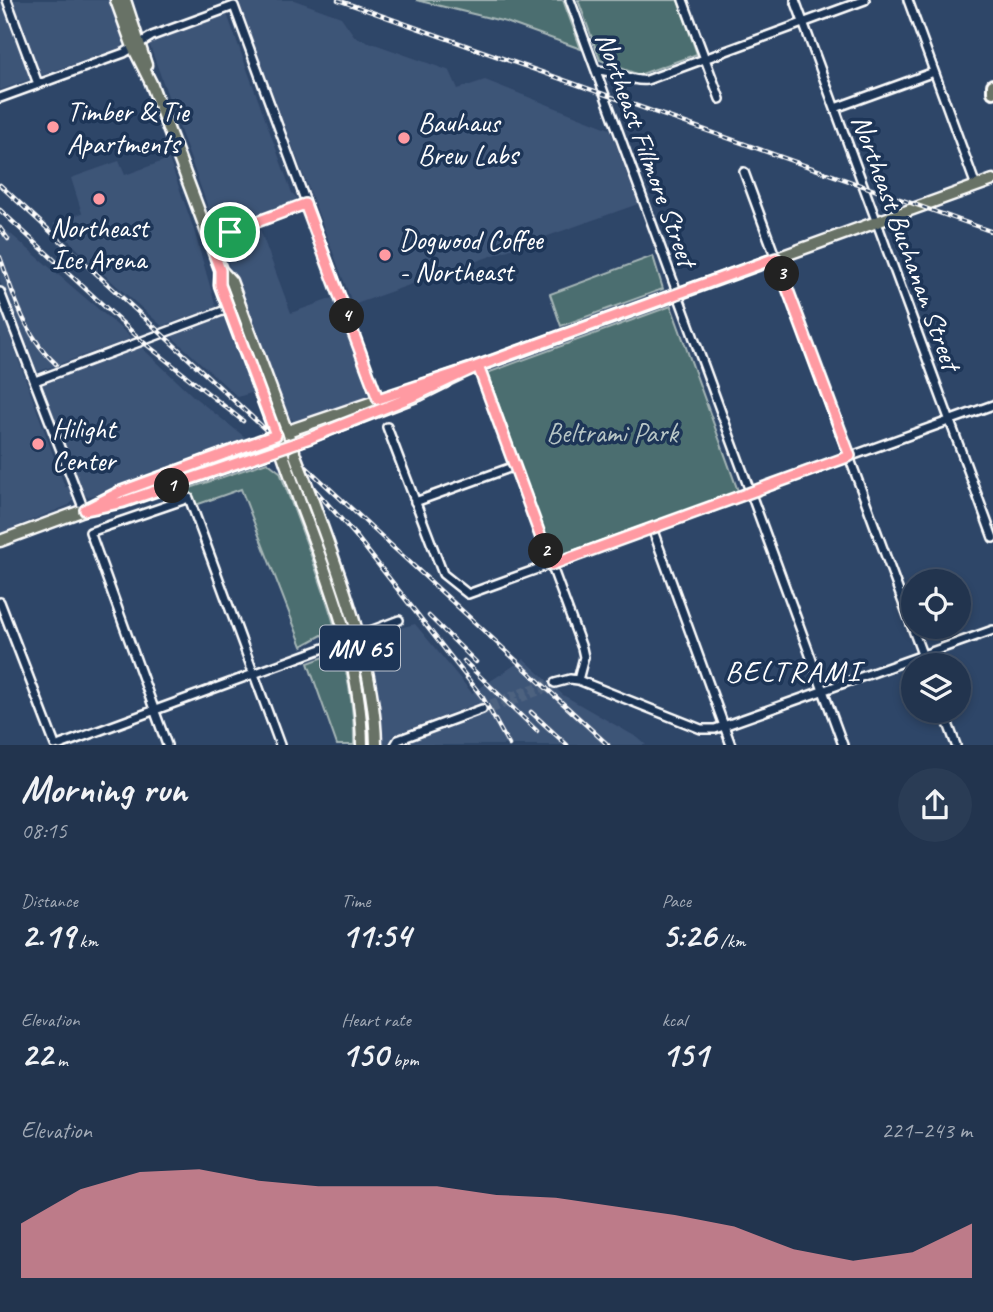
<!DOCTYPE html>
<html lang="en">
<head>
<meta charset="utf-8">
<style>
  body { margin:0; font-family:Caveat,sans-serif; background:#2a3c55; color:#f1f3f6; height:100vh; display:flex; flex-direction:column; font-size:26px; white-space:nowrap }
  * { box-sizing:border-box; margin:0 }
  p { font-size:23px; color:#a2aab6 }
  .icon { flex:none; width:38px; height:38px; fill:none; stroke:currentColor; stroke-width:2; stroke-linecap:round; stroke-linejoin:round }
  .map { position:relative; height:745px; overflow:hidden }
  .sheet { display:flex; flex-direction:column; background:#22344e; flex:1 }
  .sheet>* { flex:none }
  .controls { position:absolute; left:901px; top:569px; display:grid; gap:14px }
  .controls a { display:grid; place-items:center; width:70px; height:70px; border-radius:50%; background:#22344e; box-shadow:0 4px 10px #0003,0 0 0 2px #3f4f66; font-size:35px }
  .pin { position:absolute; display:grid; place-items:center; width:60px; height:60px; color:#fff; margin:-30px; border:4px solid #fff; border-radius:50%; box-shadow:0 2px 7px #0007 }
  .km { position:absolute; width:35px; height:35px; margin:-18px; border-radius:50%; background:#222; color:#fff; font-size:19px; line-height:35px; text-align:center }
  .round { display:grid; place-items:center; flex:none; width:74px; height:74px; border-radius:37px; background:#2a3c55 }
  .headline { display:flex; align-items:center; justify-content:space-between; height:119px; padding:0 21px }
  h1 { font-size:38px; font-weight:700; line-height:52px }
  .stats { display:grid; grid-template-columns:repeat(3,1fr); gap:10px; height:119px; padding:7px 21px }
  .stats div { display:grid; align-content:center }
  .stats b { font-size:35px; font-weight:700 }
  .stats small { font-size:19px; font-weight:400 }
  .stats p { font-size:19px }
  .chart { height:196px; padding:14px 21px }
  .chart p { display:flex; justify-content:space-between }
  .chart svg { width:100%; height:126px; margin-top:7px; fill:#ff9aa2; opacity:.7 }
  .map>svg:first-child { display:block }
</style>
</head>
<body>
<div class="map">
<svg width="993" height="745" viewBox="0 0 993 745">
  <rect width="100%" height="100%" fill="#2e4668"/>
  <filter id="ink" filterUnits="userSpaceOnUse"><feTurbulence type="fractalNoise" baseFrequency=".0143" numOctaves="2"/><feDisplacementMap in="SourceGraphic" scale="14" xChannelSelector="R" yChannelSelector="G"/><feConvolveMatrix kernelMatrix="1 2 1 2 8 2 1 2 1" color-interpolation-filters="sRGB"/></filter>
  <g filter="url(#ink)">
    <!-- built -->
    <path fill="#3e5477" d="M0,0H109L124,42L122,47L0,90Z
      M237,0H294L341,17L355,37L450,71L458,89L485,80L610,129L638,204L353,305Z
      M227,14L292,193L297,198L295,201L220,229L215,227L150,46L151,42Z
      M169,159L193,227L216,307L162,326L91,263L53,224L82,213L71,178L119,161L125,175Z
      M259,227L291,313L336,297L369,393L365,398L301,421H294L285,413L221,244L224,239Z
      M6,230L132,338L37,372L33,369L0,281V238Z
      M0,302L12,332L9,334L65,487L71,486L74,500L69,505L0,533Z
      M222,317L228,320L254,392L238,397L171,336Z
      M141,347L194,397L246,438L165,468L166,471L88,497L82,494L42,385L43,383Z
      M415,624L472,693L524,659L563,695L638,738L646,745H401L484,713L478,703L393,735L387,745H379L363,643L366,637Z"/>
    <!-- green -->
    <path fill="#4c6e6f" stroke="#a6b6b7" stroke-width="2" d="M416,0H563L581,49L506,22Z
      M578,0H678L697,54L639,75L600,60Z
      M653,256L663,289L561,326L550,294Z
      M671,306L738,491L554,558L487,373Z
      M267,462L280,472C309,552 356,660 354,745H337L308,663L330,655L335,649L334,642L322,635L302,646L241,489L193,506L187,489Z"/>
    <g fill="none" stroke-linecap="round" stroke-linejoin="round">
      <!-- minor-tunnel -->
      <path stroke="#4d627f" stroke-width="7" stroke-dasharray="7 3.5" stroke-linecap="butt" d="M482,709L488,711L552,687L555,683
        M482,709L488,704L548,682L555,683"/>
      <defs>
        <path id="minor" d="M7,0L38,84
          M570,0L843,745
          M683,0L720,99
          M795,0L993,538
          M908,0L976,186
          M596,70C614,70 630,82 647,80L865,0
          M0,98L124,53L152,36L234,6L378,399
          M835,108L934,72
          M744,172L926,665
          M209,239L305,204
          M0,292L84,510
          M478,366L582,648L584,657L578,680
          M35,381L228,309
          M387,427L443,574L468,594L993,405
          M415,502L515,466
          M652,528L731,745
          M0,602L55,745
          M346,640L399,620
          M555,683L570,679L578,680L701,729H715L993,630
          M943,710L956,745
          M60,745L327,647
          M167,745L90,532L189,498L280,745
          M395,745L398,740L482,709"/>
        <path id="major" d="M116,0L133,47L151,83L221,270L231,281L294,451
          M125,0L146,65
          M221,270L220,285L276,435L470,369L993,180
          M291,444L419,395L445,382
          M312,499C339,573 375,666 376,745
          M300,503C329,580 361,661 362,745
          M84,510L123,502L268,452
          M0,541L84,510L120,492L167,475"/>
        <path id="highway" d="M993,85V92"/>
      </defs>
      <!-- minor casing -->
      <use href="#minor" stroke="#fff" stroke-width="12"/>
      <!-- major casing -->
      <use href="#major" stroke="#fff" stroke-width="15"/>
      <!-- highway casing -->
      <use href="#highway" stroke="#fff" stroke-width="16"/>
      <!-- minor -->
      <use href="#minor" stroke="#1d3557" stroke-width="7"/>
      <!-- major -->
      <use href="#major" stroke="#687266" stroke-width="10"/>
      <!-- highway -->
      <use href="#highway" stroke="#687266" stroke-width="10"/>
      <defs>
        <path id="rail" d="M338,0L993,232
          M0,185L608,745
          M0,210L142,341L243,421
          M0,228L8,239
          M0,257C14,295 24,335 56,364
          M310,484L356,536L483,698L509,745
          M429,616L476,662
          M464,661L537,731
          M531,712L567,745"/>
      </defs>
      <!-- rail casing -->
      <use href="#rail" stroke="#fff" stroke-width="4.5"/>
      <!-- rail -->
      <use href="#rail" stroke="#1d3557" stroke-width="2" stroke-dasharray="5" stroke-linecap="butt"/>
      <defs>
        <path id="major-bridge" d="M268,452L291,444
          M295,455L312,499
          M167,475L276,435L300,503"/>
      </defs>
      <!-- major-bridge casing -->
      <use href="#major-bridge" stroke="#fff" stroke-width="15" stroke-linecap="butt"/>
      <!-- major-bridge -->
      <use href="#major-bridge" stroke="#687266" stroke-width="10"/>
    </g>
  </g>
  <g fill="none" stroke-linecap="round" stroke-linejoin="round" filter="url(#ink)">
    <defs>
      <path id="route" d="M230,232L209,240L220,270V285L276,435L120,492L85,510L123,502L307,439L419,394L478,366L551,565L850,456L776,258L478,366L470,369L378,399L305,204L230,232"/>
    </defs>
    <!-- route casing -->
    <use href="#route" stroke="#fff" stroke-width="14"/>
    <!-- route -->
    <use href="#route" stroke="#ff9aa2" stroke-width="9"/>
  </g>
  <!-- markers -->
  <g fill="#ff9aa2" stroke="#1d3557" stroke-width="2.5">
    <circle cx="53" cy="127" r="7"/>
    <circle cx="404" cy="138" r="7"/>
    <circle cx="99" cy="199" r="7"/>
    <circle cx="385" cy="255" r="7"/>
    <circle cx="38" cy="444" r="7"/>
  </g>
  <g text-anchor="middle" stroke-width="7" stroke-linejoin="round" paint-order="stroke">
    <!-- shield labels -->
    <rect fill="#1d3557" stroke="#bbc2cd" stroke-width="2" x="320" y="625.5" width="80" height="45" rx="5"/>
    <g font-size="26" font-weight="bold" fill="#fff">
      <text x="360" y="657">MN 65</text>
    </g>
    <!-- poi labels -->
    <g font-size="28" fill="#fff" stroke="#1d3557" text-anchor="start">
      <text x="67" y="121">Timber &amp; Tie<tspan x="67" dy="32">Apartments</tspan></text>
      <text x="418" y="132">Bauhaus<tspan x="418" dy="32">Brew Labs</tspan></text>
      <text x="99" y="237" text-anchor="middle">Northeast<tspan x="99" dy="32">Ice Arena</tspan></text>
      <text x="399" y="249">Dogwood Coffee<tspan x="399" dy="32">- Northeast</tspan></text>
      <text x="52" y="438">Hilight<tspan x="52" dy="32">Center</tspan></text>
    </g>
    <!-- street labels -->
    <g font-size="28" fill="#fff" stroke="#1d3557">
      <text transform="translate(647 149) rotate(70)" y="10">Northeast Fillmore Street</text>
      <text transform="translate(907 242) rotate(70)" y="10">Northeast Buchanan Street</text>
    </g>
    <!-- park labels -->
    <g font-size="28" fill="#b7c5c5" stroke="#1d3557">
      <text x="612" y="442">Beltrami Park</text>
    </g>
    <!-- neighbourhood labels -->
    <g font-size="30" letter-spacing="2" fill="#fff" stroke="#1d3557">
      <text x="793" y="681">BELTRAMI</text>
    </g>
  </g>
</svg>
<div class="controls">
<a><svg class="icon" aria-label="locate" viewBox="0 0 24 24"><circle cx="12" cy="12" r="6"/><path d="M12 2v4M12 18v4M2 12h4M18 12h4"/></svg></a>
<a><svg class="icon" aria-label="layers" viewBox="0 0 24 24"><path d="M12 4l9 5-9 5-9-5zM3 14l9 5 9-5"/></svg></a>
</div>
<div class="pin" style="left:230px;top:232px;background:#1e9e55"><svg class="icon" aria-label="arrive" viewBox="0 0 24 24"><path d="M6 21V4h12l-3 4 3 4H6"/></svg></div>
<b class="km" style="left:172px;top:486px">1</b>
<b class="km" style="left:546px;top:551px">2</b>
<b class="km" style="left:782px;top:274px">3</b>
<b class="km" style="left:347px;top:316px">4</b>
</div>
<section class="sheet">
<div class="headline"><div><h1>Morning run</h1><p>08:15</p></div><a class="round"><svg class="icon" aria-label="share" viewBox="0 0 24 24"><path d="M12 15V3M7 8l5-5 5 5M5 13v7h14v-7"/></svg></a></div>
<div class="stats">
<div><p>Distance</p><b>2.19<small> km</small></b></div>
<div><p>Time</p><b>11:54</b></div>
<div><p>Pace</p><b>5:26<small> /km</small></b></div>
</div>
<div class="stats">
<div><p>Elevation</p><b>22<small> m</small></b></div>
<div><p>Heart rate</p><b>150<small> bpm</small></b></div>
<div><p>kcal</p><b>151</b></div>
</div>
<div class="chart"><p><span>Elevation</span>221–243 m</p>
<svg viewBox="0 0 160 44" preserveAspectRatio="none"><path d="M0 44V25L10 13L20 7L30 6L40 10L50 12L60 12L70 12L80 15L90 16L100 19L110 22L120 26L130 34L140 38L150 35L160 25V44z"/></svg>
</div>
</section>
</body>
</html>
